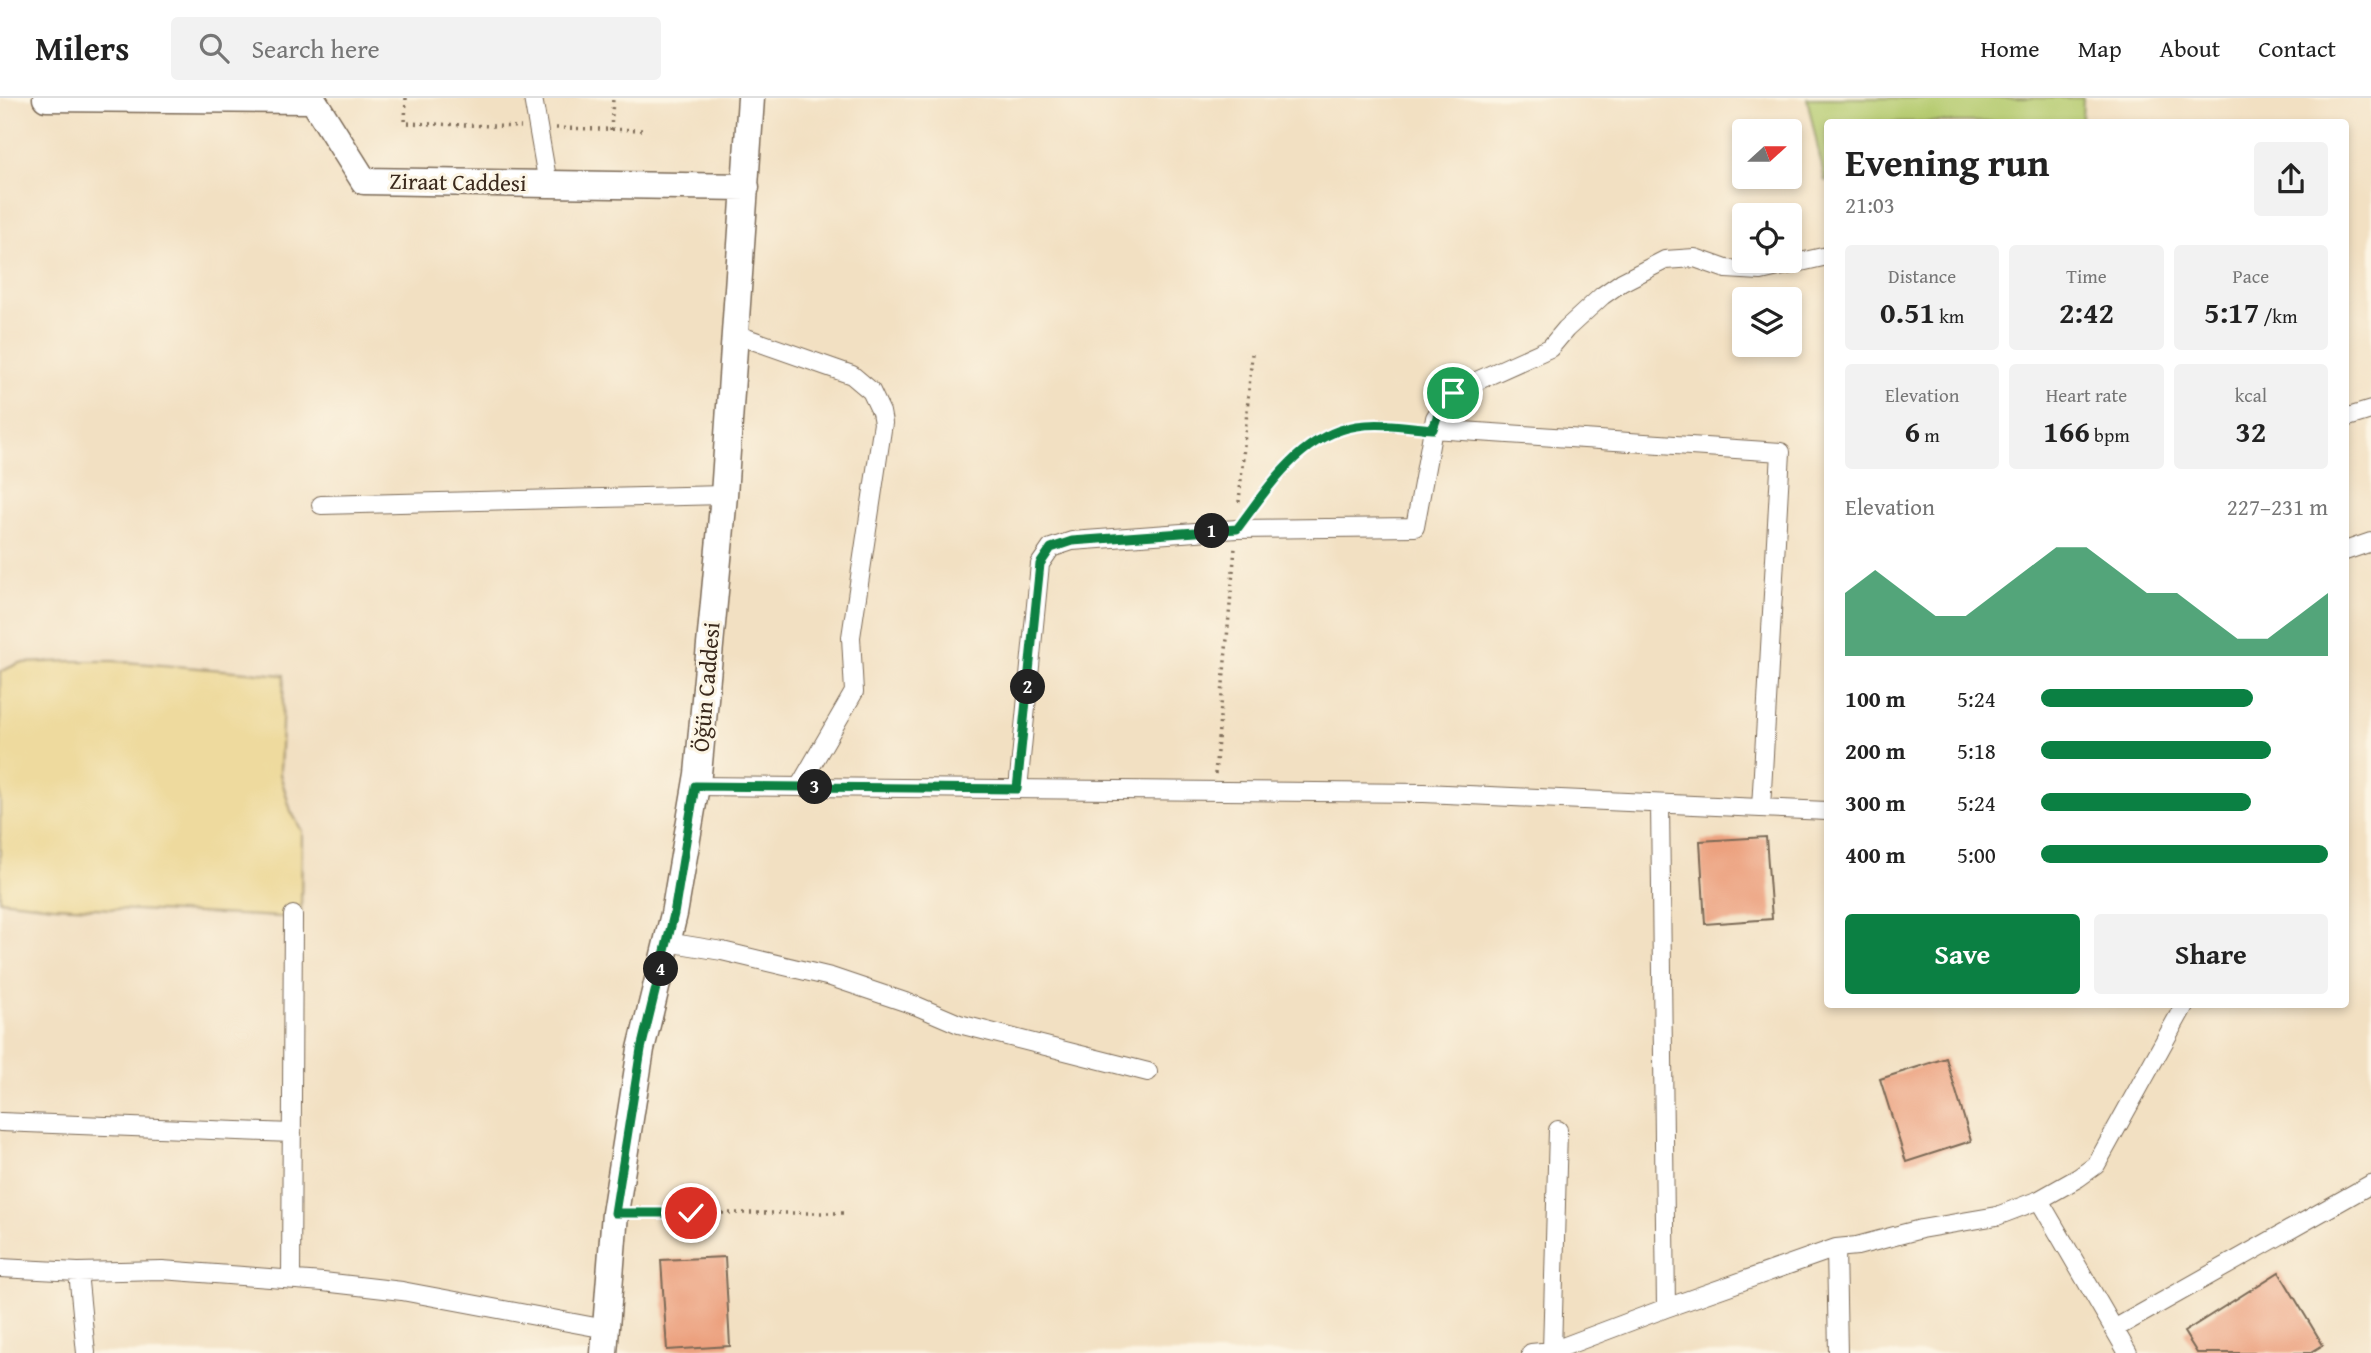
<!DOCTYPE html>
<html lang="en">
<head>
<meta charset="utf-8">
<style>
  body { margin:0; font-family:"Gentium Book Plus",serif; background:#f2f2f2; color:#222; height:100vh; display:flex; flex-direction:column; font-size:26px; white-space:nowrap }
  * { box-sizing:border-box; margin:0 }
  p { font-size:23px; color:#767676 }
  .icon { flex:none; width:38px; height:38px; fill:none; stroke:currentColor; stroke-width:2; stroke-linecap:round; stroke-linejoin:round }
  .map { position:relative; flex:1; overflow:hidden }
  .sheet { position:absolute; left:1824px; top:21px; width:525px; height:889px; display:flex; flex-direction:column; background:#fff; border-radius:7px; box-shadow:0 4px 10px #0003 }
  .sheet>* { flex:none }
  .needle { width:46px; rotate:69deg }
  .buttons { position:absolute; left:1732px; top:21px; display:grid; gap:14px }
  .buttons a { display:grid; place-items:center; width:70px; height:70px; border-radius:7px; background:#fff; box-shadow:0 4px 10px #0003; font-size:35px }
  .pin { position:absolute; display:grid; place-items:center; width:60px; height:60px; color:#fff; margin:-30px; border:4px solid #fff; border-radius:50%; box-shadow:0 2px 7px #0007 }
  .km { position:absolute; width:35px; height:35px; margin:-18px; border-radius:50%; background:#222; color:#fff; font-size:19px; line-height:35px; text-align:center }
  .round { display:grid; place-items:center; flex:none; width:74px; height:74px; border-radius:7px; background:#f2f2f2 }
  .head { display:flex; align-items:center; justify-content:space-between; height:119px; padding:0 21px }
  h1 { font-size:38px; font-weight:700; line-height:52px }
  .figures { display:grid; grid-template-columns:repeat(3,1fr); gap:10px; height:119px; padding:7px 21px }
  .figures div { display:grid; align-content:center; border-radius:7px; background:#f2f2f2; text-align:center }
  .figures b { font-size:30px; font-weight:700 }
  .figures small { font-size:19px; font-weight:400 }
  .figures p { font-size:19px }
  .chart { height:196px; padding:14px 21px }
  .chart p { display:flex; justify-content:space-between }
  .chart svg { width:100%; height:126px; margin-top:7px; fill:#0b8043; opacity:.7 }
  .action { display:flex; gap:14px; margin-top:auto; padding:14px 21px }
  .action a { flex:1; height:80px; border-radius:7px; background:#0b8043; color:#fff; font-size:28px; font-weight:700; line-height:80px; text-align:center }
  .action a+a { background:#f2f2f2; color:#222 }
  ul { padding:0 21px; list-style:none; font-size:23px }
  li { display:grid; grid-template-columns:112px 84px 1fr; align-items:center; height:52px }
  li i { height:18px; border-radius:9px; background:#0b8043 }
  header { display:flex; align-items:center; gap:42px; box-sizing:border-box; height:98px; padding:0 35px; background:#fff; border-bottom:2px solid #e0e0e0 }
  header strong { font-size:33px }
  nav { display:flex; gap:38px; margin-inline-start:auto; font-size:24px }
  .search { width:490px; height:63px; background:#f2f2f2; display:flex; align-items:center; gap:18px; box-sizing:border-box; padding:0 24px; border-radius:7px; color:#767676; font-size:26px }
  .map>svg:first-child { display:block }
</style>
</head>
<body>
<header>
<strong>Milers</strong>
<div class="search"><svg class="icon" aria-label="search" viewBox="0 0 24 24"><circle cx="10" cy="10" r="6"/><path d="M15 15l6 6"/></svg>Search here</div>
<nav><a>Home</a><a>Map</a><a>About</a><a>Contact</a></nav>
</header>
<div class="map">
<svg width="2371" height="1255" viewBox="0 0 2371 1255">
  <rect width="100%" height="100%" fill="#fcf5e5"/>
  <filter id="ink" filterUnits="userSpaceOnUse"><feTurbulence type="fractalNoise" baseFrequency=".0143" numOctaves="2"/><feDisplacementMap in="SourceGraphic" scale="14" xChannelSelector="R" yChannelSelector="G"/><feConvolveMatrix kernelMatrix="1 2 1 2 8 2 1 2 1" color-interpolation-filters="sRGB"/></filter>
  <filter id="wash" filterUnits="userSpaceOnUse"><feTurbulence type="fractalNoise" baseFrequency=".00686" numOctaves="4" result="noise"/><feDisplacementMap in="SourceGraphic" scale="28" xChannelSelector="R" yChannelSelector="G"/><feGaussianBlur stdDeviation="1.57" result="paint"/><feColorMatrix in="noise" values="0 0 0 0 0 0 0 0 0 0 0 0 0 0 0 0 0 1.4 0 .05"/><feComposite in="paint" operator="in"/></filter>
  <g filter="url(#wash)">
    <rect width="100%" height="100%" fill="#f2e0c2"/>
    <!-- green -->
    <path fill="#b5cb6f" stroke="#787a46" stroke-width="2" d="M1807,0H2083L2082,24H1827V83H1825Z"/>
    <!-- sand -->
    <path fill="#eeda9e" stroke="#94825e" stroke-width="2" d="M74,563H113L284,577L280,676L291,713L302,733L301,820L53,808L0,802V574L19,565Z"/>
    <g id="blocks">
      <!-- building -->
      <path fill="#eca17f" d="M1766,739L1772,821L1705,826L1700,743Z
        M1946,960L1971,1043L1906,1064L1880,981Z
        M725,1159L730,1248L667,1252L661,1162Z
        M2279,1174L2323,1247L2310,1255H2197L2184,1234Z"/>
    </g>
  </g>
  <g filter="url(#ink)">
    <use href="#blocks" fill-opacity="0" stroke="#7b6a57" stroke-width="2"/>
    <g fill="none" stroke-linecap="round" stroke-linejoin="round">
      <defs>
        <path id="lane" d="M1238,430C1269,388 1301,336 1357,328C1382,324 1408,329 1433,331"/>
        <path id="street" d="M533,0L548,86
          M735,236L852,277L871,293L881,314L883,325L851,539L854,594L799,689
          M2345,320L2371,312
          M1433,331L1781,354L1761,710
          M321,407L724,397
          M2345,453L2371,444
          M695,688L1424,695L1827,713
          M1018,691L1040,466L1051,450L1072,443L1237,431L1415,429L1435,320L1446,302L1461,290L1550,250L1566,231L1602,198L1622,184L1665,162L1695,160L1726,171L1761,173L1827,158
          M1660,706L1666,1210
          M667,844L722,853L831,879L917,908L959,926L1148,974
          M0,1024L292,1035
          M2039,1102L2128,1255
          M1836,1150L1838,1255
          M0,1170L78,1174L162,1172L323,1184L402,1193L606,1231
          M78,1174L86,1255
          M291,1181L293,817
          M2114,1231L2371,1086
          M1552,1253L1558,1032
          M1531,1255L1552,1253L1666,1210L1836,1150L1857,1148L1921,1131L1997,1118L2039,1102L2078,1080L2096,1067L2185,906"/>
        <path id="secondary" d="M46,0L313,2L364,83L746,89
          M604,1255L615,1115L641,951L674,816L698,676L724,397L751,0"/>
      </defs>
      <!-- lane casing -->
      <use href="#lane" stroke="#7b6a57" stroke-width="11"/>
      <!-- street casing -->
      <use href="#street" stroke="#7b6a57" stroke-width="20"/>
      <!-- secondary casing -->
      <use href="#secondary" stroke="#7b6a57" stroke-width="29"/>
      <!-- path -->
      <path stroke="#7b6a57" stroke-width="3.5" stroke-dasharray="2 5" stroke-linecap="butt" d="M406,0L405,25L521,29
        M556,30L645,32
        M611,32L613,0
        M1239,404L1252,256
        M1215,676L1235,450
        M638,1115H843"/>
      <!-- lane -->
      <use href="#lane" stroke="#fff" stroke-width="9"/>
      <!-- street -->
      <use href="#street" stroke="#fff" stroke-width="18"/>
      <!-- secondary -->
      <use href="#secondary" stroke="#fff" stroke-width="26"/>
    </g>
  </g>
  <g fill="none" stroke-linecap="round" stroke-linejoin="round" filter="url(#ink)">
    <defs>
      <path id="route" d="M691,1115H615L641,951L674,816L695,688L1017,691L1040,466L1051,450L1072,443L1237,431C1269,389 1300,337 1357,328C1381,324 1408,329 1433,331L1440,310L1453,295"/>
    </defs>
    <!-- route casing -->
    <use href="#route" stroke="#fff" stroke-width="14"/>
    <!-- route -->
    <use href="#route" stroke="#0b8043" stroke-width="9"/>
  </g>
  <g text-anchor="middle" stroke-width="6" stroke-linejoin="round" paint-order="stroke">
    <!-- street labels -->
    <g font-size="23" fill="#3b2a1e" stroke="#fcf5e5">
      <text transform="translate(458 84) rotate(1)" y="8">Ziraat Caddesi</text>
      <text transform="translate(706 589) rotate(-85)" y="8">Öğün Caddesi</text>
    </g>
  </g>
</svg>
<div class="buttons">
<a><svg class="needle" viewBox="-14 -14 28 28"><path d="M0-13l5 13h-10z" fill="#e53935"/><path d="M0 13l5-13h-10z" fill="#767676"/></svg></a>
<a><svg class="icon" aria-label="locate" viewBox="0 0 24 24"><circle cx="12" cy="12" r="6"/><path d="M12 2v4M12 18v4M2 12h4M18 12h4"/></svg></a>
<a><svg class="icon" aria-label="layers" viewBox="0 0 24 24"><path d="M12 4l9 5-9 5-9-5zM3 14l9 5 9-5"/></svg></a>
</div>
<div class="pin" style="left:1453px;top:295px;background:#1e9e55"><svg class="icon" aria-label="arrive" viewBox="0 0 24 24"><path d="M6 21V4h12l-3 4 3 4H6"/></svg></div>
<div class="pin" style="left:691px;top:1115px;background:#d93025"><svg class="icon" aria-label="check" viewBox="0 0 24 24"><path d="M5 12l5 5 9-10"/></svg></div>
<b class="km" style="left:1212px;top:433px">1</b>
<b class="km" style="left:1028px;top:589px">2</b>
<b class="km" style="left:815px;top:689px">3</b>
<b class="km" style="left:661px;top:871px">4</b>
<section class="sheet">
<div class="head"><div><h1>Evening run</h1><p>21:03</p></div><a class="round"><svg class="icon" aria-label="share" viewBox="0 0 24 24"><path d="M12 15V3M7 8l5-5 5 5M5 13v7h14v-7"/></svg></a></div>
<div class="figures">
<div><p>Distance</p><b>0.51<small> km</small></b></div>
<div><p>Time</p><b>2:42</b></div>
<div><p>Pace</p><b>5:17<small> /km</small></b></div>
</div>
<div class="figures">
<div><p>Elevation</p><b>6<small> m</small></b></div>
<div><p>Heart rate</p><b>166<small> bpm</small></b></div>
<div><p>kcal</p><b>32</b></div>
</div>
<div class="chart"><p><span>Elevation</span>227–231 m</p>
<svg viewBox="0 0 160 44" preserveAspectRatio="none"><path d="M0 44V22L10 14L20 22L30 30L40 30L50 22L60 14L70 6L80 6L90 14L100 22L110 22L120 30L130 38L140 38L150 30L160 22V44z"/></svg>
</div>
<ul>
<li><b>100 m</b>5:24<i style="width:74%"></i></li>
<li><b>200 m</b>5:18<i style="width:80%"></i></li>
<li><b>300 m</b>5:24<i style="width:73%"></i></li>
<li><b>400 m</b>5:00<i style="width:100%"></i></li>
</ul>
<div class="action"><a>Save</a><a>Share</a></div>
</section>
</div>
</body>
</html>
